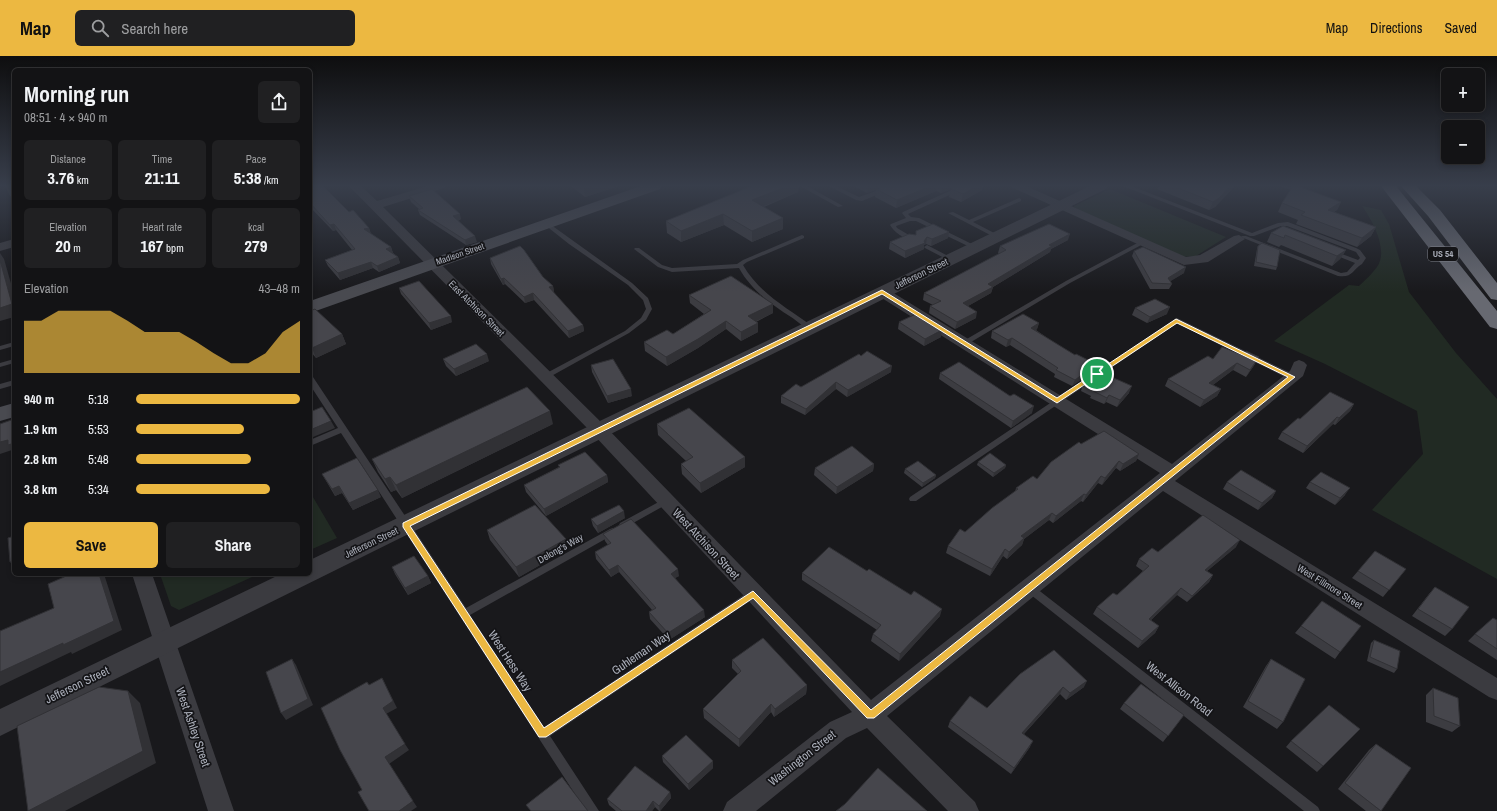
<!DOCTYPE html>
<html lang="en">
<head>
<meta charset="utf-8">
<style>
  body { margin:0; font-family:"Archivo Narrow",sans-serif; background:#202022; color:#f1f3f6; height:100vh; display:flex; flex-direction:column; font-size:15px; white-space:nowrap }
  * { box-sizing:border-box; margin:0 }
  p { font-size:13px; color:#9d9ea0 }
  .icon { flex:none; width:22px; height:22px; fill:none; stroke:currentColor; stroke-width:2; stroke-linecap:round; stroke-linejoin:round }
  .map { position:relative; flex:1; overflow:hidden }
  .panel { position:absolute; left:12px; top:12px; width:300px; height:508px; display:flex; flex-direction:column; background:#131315; border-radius:6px; box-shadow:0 2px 6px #0003,0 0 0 1px #323234 }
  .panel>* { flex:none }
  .buttons { position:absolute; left:1441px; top:12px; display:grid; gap:8px }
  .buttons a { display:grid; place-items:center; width:44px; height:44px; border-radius:6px; background:#131315; box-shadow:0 2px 6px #0003,0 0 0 1px #323234; font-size:20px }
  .pin { position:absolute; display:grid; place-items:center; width:34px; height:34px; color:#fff; margin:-17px; border:2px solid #fff; border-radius:50%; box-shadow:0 1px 4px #0007 }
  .round { display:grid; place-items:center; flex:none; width:42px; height:42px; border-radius:6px; background:#202022 }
  .summary { display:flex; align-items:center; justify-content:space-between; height:68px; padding:0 12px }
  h1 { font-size:22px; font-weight:700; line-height:30px }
  .stats { display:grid; grid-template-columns:repeat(3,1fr); gap:6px; height:68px; padding:4px 12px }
  .stats div { display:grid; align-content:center; border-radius:6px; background:#202022; text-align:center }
  .stats b { font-size:17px; font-weight:700 }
  .stats small { font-size:11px; font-weight:400 }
  .stats p { font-size:11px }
  .chart { height:112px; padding:8px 12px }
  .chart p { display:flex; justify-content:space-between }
  .chart svg { width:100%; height:72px; margin-top:4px; fill:#ecb841; opacity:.7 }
  .primary-button { display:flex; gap:8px; margin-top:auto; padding:8px 12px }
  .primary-button a { flex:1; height:46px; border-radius:6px; background:#ecb841; color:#111; font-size:16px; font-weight:700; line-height:46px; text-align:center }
  .primary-button a+a { background:#202022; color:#f1f3f6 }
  ul { padding:0 12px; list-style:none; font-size:13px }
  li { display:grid; grid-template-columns:64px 48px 1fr; align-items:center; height:30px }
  li i { height:10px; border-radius:5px; background:#ecb841 }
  header { display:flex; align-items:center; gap:24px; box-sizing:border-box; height:56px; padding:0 20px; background:#ecb841; color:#111 }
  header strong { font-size:19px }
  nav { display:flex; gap:22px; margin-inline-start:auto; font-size:14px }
  .search { width:280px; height:36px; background:#202022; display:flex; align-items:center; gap:10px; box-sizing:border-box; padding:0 14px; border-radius:6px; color:#9d9ea0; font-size:15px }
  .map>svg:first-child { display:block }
</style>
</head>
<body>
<header>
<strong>Map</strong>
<div class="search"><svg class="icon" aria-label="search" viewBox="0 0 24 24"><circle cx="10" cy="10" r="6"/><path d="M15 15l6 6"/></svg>Search here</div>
<nav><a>Map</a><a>Directions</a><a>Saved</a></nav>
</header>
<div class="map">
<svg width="1497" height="755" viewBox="0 0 1497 755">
  <rect width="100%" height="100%" fill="#19191c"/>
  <!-- green -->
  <path fill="#212a23" d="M1110,133L1226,181L1196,200L1183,201L1075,153L1074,150Z
    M1362,150L1381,154L1389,168L1409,236L1456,297L1497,343V523L1372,454L1423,398L1417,355L1325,308L1274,285L1349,229L1359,230C1365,224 1372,218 1377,211C1389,194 1372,164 1362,150Z
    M310,436L337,482L310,494Z
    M160,518H259L179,554L171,550Z"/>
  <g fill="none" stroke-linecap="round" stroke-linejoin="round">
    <!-- service -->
    <path fill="#3b3b40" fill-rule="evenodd" d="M800,130H807L843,150L838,151Z
      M829,130H836L859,141L890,130H898L862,145L856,144Z
      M1123,130H1131L1252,177L1278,167L1288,166L1356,192L1360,194L1366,202L1362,208C1352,214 1353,222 1338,220L1241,181L1242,180H1246L1341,217L1347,216L1355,207L1330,197V195H1334L1358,204L1360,202L1356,196L1287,170H1281L1254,180H1250Z
      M1280,130H1288L1304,136L1299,137Z
      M954,133L956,134V136L908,158L911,161L919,162L976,190V192H972L916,165H910L896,170L897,172L914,182V184C906,185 894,176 890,169L891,168L906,162L902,157L903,156Z
      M1019,142L1021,143V145L973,166L998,179V181L996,182L948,157L953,156L969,164Z
      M547,166L632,227L648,242L652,253L646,264L629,277L546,323H543L542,321L543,319L625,275L641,262L646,253L643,244L628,229L569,188L545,169V167Z
      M802,179L804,180V182L747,206L743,209C759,237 787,252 812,270L813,271L812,272L810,273C803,271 797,265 791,261C771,248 751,234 739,212L672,216L658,211L634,193L635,192H639L662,209L672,212L737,208L743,204Z
      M1143,184L1146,186L1145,187L1070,227L966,289H964L960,287L1066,225Z
      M927,189L952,202L953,203L950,205L948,204L925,192L924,191Z
      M1177,262L1295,319L1296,321L1292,323H1289L1177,267L916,445H910L909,443L910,441Z
      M14,286V290L0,294V290Z
      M14,303V307L0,311V307Z
      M310,321H313L466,552L610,473L613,472L616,473L618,475L616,477L470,559L544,671L750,535L753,534L756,535L758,538L756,541L550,680L599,755H586L341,377L310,390V384L338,372L310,329Z
      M14,324V329L0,333V328Z
      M666,442L669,443L670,445L669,447L626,471H620L619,469L620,467Z
      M1029,528L1032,529L1318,751L1320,755H1304L1026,535L1024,532L1026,529Z"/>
    <!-- minor -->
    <path fill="#3b3b40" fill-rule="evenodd" d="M5,130H14V142L10,140Z
      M349,130H361L377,145L428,130H446L444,132L383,151L605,370L871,644L1160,417L877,239L875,236L877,233H887L1172,408L1290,315L1294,306L1299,304L1304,306L1307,309L1303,320L1175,425L1497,622V644L1489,641L1163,435L887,660L975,746L979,755H948L867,672L846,682L756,755H723L727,746L830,666L852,656L593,378Z
      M1011,130H1026L1186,201L1200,199L1234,180L1239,179L1245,183L1208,206L1184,209L1013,132Z
      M14,183V191L0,195V187Z
      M132,518H152L234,755H208Z"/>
    <!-- tertiary -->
    <path fill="#3b3b40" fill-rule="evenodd" d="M1090,130H1108L1106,133L0,680V653L281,518H310V504Z"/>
    <!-- secondary -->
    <path fill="#494a50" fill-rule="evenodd" d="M641,130H662L660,133L310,257V245Z
      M14,347V361L0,365V351Z"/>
    <!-- motorway -->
    <path fill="#676971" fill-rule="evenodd" d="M1381,130H1396L1497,255V273L1490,271Z
      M1401,130H1416L1440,154L1497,227V244L1491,243L1428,160Z"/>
  </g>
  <!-- wall -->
  <path fill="#3c3c41" d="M310,130L349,156L369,172L371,178L391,191L393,197L398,201L400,207L379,216L373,212L340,224L328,210L325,204L352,194L336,174L333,175L310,151Z
    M571,130H619L585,141Z
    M752,130H799L798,136L764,151L783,162V173L752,186L724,169L681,186L667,177L666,165Z
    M854,130H983L982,134L961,146L949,141L951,133L941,137L936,135L896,152L875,141L876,133H877L867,137Z
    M1159,130H1235L1215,151L1209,154L1157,133Z
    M409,140L461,163L458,165L477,186L466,189L420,159L418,154L419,153L411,146Z
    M1341,146L1337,154L1334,156L1376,171L1371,180L1357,191L1296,168L1298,164L1278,156L1282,147Z
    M1283,170L1346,194L1340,203L1332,210L1281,189L1279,191L1267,186L1271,177Z
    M916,175L949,176L948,182L931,190L926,188L924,189V193L905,202L889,193L890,186L916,179Z
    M1068,184L1051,193L1050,196L993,231L991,237L968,250L976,262L955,273L929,257L930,250L933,249L923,244L924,237L999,198L998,197L1000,190Z
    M1258,190L1277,211L1276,214L1254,210L1257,193Z
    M1134,195L1184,217L1170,225L1172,228L1169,233H1150L1132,200Z
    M490,202L543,221L553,230L554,236H553L583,269L584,275L569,282L534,244L525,247L505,228L503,229L491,208Z
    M399,232L452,266L431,274L401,238Z
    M689,239L773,248V257L756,266L758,267V276L741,285L726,273L698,292L667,310L645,295L644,286L673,278L704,258L690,247Z
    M1135,252L1167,258L1147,267L1132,259Z
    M310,255L342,278L346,288L316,302L310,295Z
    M899,266L941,281L924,290L898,273Z
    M1039,267L1037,273L1036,274L1094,315L1072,330L1054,321L1055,318L1010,289L1006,291L991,282L992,275Z
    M861,300L891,316L847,341L836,333L805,359L781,347V340L801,331Z
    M443,303L489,305L456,320L446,310Z
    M1213,303L1255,308L1246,321L1233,314L1213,329L1221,333L1217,340L1200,351L1165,330L1168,323Z
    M591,309L632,340L608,347L592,316Z
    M940,317L1032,357L1011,372L939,323Z
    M1083,328L1129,337L1117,351L1106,346L1104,348L1090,342L1091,340L1081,335Z
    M1354,348L1350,355L1335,369L1333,368L1303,397L1278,383L1282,376L1300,363Z
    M553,368L402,442L396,434L391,436L378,416L372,403Z
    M657,368L745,401V411L701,437L682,418L681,408L686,405L658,379Z
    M1081,388L1139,398L1136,405L1120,415L1116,412L1102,429L1098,427L1083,446L1081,445L1053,467L1049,464L1024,483L1022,489L1007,503L1003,500L990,520L946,497L948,490L1015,436L1016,432L1037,423Z
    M978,406L1006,409L1005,412L993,421L977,409Z
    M874,408L873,415L836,438L814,419L815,412Z
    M558,409L607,419L608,426L546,460L526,436L524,429L559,411Z
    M905,413L936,419L935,422L922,431L904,417Z
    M322,418L381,441L353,454L342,437L335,440Z
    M1227,426L1276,435L1272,442L1258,454L1223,433Z
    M1310,426L1345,439L1335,449L1306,432Z
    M625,462L598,477L593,470L591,463Z
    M487,474L568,493L519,521L490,484Z
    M603,478L679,520L675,522L705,561L669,584L650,563L649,556L652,554L619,516L611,521L596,503L595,496L608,489L605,485Z
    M1236,491L1207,515L1213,519L1209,526L1187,546L1177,539L1151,564L1159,570L1155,577L1138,592L1093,558L1097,551L1117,539L1143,515L1136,510L1139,503Z
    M392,511L428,520L431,527L408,539L395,518Z
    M1406,513L1383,541L1352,522L1358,515Z
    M867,515L911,539L940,560L899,605L871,585L873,578L877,574L802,524V517Z
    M1435,531L1452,573L1445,580L1412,560L1429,538Z
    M1497,564V604L1468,585L1475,578Z
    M1301,570L1340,596L1335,603L1295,577Z
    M1374,584L1397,613L1394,617L1367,605L1371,587Z
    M1271,603L1283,666L1277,673L1243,651L1266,610Z
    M732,604L807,629L806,638L774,661L771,656L739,691L704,662L703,653L738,618L732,612Z
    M1020,618L1084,631L1066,644L1060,638L1024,678L1030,691L1011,718L948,671L950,665L987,652Z
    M1433,632L1460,670L1452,676L1426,666V639Z
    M1124,647L1184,659L1163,686L1120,653Z
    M1360,673L1317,716L1286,691L1291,685Z
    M1376,688L1411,712L1380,755H1366L1338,733L1369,694Z
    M662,700L713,705V712L689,734L663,706Z
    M670,736L671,742L660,755H659L655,751L652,755H616L609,749L607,743Z"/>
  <!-- shaded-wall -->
  <path fill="#313135" d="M592,130H619L585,141L584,132Z
    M788,130H799L798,136L752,155V144Z
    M868,130H886L867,137Z
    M931,130H937L936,135L896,152L897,144Z
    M942,130H955V132L941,137Z
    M977,130H983L982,134L961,146L963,138Z
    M1230,130H1235L1215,151L1209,154L1213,146Z
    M1341,146L1337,154L1324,162L1328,154Z
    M460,158L461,163L454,166L453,160Z
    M723,158L724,169L681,186V175Z
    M783,162V173L752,186V175Z
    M334,168L336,174L333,175L330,169Z
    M1376,171L1371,180L1357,191L1362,182Z
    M369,172L371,178L364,173Z
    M949,176L948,182L931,190L932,183Z
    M1070,178L1068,184L1051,193L1050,196L993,231L991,237L961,254L963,247L988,228L1049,189Z
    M475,180L477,186L466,189L465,184Z
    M927,181L926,188L924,189V193L905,202V195L924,185Z
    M391,191L393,197L388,199L386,193Z
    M1346,194L1340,203L1332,210L1337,200Z
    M0,197L4,203L14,238V261L0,265Z
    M398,201L400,207L379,216L377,210Z
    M371,206L373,212L340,224L338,217Z
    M1186,211L1184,217L1166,228L1168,222Z
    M504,222L505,228L503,229L501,223Z
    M553,230L554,236L550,238L549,231Z
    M533,237L534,244L525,247L524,241Z
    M773,248V257L748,269V260Z
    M1170,251L1167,258L1147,267L1150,261Z
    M977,256L976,262L955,273L957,266Z
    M451,260L452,266L431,274L429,267Z
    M726,265V273L698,292L667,310L666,301Z
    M758,267V276L741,285V276Z
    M1039,267L1037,273L1029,278L1031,272Z
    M583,269L584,275L569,282L568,275Z
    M942,274L941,281L924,290L925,283Z
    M342,278L346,288L316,302L312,292Z
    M1012,282L1010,289L1006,291L1008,284Z
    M487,298L489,305L456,320L454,313Z
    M1259,301L1255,308L1246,321L1250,314Z
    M1237,307L1233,314L1206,334L1209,327Z
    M1096,308L1094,315L1072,330L1075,324Z
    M892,310L891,316L847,341L848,334Z
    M836,326V333L805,359L806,353Z
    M1132,330L1129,337L1117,351L1120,344Z
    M631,333L632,340L608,347L607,340Z
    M1221,333L1217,340L1200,351L1204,344Z
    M1109,339L1106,346L1104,348L1107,342Z
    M1354,348L1350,355L1335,369L1339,362Z
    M1034,350L1032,357L1011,372L1013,365Z
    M550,355L553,368L402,442L396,429Z
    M1337,361L1333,368L1303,397L1307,390Z
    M331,365L335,372L313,381L310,374Z
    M8,384L14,387V396L12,394L0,398V386Z
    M1139,398L1136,405L1120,415L1123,408Z
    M745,401V411L701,437L700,427Z
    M1119,405L1116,412L1102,429L1105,422Z
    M874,408L873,415L836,438L837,431Z
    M1006,409L1005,412L993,421L994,417Z
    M607,419L608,426L546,460L544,453Z
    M936,419L935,422L922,431L923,427Z
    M1101,420L1098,427L1083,446L1086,439Z
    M390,421L396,434L391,436L385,423Z
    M339,430L342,437L335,440L332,433Z
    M1350,432L1345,439L1335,449L1340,442Z
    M378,434L381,441L353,454L349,447Z
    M1276,435L1272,442L1258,454L1262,447Z
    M1084,438L1081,445L1053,467L1056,460Z
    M624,455L625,462L598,477L597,470Z
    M1052,457L1049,464L1024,483L1022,489L1007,503L1009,496L1021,480Z
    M566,483L568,493L519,521L516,511Z
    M1240,484L1236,491L1200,521L1205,514Z
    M1005,493L1003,500L990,520L992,513Z
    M14,505V510L10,506Z
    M618,509L619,516L611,521L609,514Z
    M678,513L679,520L671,524V518Z
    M99,518H104L122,574L72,598L71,596L0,630V616Z
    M1213,519L1209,526L1187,546L1192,540Z
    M428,520L431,527L408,539L405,532Z
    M1181,532L1177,539L1145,570L1149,563Z
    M942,553L940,560L899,605L900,598Z
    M704,554L705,561L669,584L668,577Z
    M1159,570L1155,577L1138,592L1142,585Z
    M292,603L296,609L313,649L286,664L281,657Z
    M382,622L397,652L386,658L383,652Z
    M1087,625L1084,631L1066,644L1070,637Z
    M807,629L806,638L774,661L775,653Z
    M1063,631L1060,638L1019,683L1022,677Z
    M128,635L140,647L156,707L65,755H28Z
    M771,648V656L739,691V683Z
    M1033,685L1030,691L1011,718L1014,712Z
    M405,688L409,694L389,708L385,701Z
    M713,705V712L689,734L688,728Z
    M670,736L671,742L660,755L659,750Z
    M413,745L417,751L411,755H399Z
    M653,745L655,751L652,755H646Z"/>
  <!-- building -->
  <path fill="#46464c" stroke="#313135" d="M310,130H323L349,156L353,154L369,172L364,173L391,191L386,193L398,201L377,210L371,206L338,217L325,204L355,193L334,168L330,169L310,147Z
    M581,130H592L584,132Z
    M752,130H788L752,144L783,162L752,175L723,158L681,175L666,165Z
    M885,130H931L897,144L876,133Z
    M956,130H977L963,138L951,133Z
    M1173,130H1230L1219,142L1213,146Z
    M1293,130H1298L1341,146L1328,154L1376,171L1362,182L1301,159L1305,156L1282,147Z
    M432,133L460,158L453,160L475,180L465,184L418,154L423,152L409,140Z
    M933,168L949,176L932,183L927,181L924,185L925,187L905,195L890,186L909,178L916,179V175Z
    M1049,168L1070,178L1049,189L1052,190L988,228L993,231L963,247L977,256L957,266L930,250L941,245L924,237L1006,194L1000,190Z
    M1283,170L1346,194L1337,200L1285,179L1284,182L1271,177Z
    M1262,187L1280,194L1277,211L1256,206L1258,190Z
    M520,190L524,194L543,221L553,230L549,231L583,269L568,275L533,237L524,241L504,222L501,223L490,202Z
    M1143,191L1186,211L1168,222L1172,228L1152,227L1134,195Z
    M0,204L12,248L0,252Z
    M731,220L773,248L748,260L758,267L741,276L726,265L698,283L666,301L644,286L667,274L673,278L711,254L689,239Z
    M419,225L451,260L429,267L399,232Z
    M1155,243L1170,251L1150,261L1135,252Z
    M315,253L342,278L312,292L310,290V255Z
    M916,258L942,274L925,283L899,266Z
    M1023,258L1039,267L1031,272L1075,299L1076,298L1096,308L1075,324L1056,314L1058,312L1012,282L1008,284L992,275Z
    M476,288L487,298L454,313L443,303Z
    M1222,291L1243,299L1246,295L1259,301L1250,314L1237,307L1209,327L1221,333L1204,344L1168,323L1208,300L1213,303Z
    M867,295L892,310L848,334L836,326L806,353L781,340L796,328L801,331L859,298L861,300Z
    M613,303L631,333L607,340L591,309Z
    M959,306L1010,340L1014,338L1034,350L1013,365L940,317Z
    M1100,316L1132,330L1120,344L1109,339L1107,342L1093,335L1094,334L1083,328Z
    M527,331L550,355L396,429L390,421L385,423L372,403Z
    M1330,336L1354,348L1339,362L1337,361L1307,390L1282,376L1298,362L1300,363Z
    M322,351L331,365L310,374V356Z
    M689,352L745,401L700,427L681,408L693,401L657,368Z
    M14,363V387L8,389V384L0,386V368Z
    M1104,375L1139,398L1123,408L1119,405L1105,422L1101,420L1086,439L1084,438L1056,460L1052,457L1021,480L1024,482L1009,496L1005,493L992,513L948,490L960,473L965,476L992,452L1018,433L1016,432L1033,420L1037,423L1051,406L1079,386L1081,388Z
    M852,390L874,408L837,431L815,412Z
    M585,396L607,419L544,453L524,429L560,411L558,409Z
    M990,397L1006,409L994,417L978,406Z
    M357,402L378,434L349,447L339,430L332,433L322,418Z
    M918,405L936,419L923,427L905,413Z
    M1241,414L1276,435L1262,447L1227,426Z
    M1321,416L1350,432L1340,442L1310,426Z
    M535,449L566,483L516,511L487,474Z
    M619,449L624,455L597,470L591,463Z
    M1203,459L1240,484L1205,514L1213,519L1192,540L1181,532L1149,563L1159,570L1142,585L1097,551L1113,537L1117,539L1149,510L1139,503L1152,492L1158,496Z
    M631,463L678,513L671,518L704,554L668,577L649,556L656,552L618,509L609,514L595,496L611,487L603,478Z
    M14,480V505L10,506L8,482Z
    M829,491L867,515L869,513L911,539L914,535L942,553L900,598L873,578L881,569L802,517Z
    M1375,495L1406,513L1389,534L1358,515Z
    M414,500L428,520L405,532L392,511Z
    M71,518H99L114,565L63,589V587L0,616V575L54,552L48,528Z
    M1435,531L1469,551L1452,573L1418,553Z
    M1322,545L1361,570L1340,596L1301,570Z
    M1493,562L1497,564V593L1475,578Z
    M763,582L807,629L775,653L771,648L739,683L703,653L741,615L732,604Z
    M1374,584L1400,595L1397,613L1370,601Z
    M1054,594L1087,625L1070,637L1063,631L1022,677L1033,685L1014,712L950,665L970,640L987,652L1020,618Z
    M292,603L308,643L281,657L266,616Z
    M1271,603L1305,623L1283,666L1248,645Z
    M382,622L393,645L383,652L405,688L385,701L413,745L399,755H369L358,736L362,734L340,694L321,652L367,626L369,629Z
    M1141,628L1184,659L1168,680L1124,647Z
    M99,631L128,635L143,695L28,755L17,670Z
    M1433,632L1458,642L1460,670L1434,660Z
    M1329,649L1360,673L1323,710L1291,685Z
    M686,679L713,705L688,728L662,700Z
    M1376,688L1411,712L1381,755L1345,727Z
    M635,710L670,736L659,750L653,745L646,755H622L607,743Z
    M878,712L927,755H836L845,748Z
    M562,721L588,755H531L526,749Z"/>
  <!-- sky -->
  <linearGradient id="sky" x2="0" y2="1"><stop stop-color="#0e0e0f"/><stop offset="0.55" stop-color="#383e4b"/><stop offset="1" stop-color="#383e4b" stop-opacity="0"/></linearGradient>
  <rect width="1497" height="236" fill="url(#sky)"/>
  <!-- route -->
  <path fill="#ecb841" stroke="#fff" fill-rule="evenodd" d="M882,234L1057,342L1176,263L1295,321L874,662H867L753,542L546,681H539L403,471V467ZM882,238L1057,347L1177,267L1288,321L871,654L753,535L544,672L410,470Z"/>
  <g text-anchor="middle" stroke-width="3.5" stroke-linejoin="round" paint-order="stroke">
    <!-- far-street labels -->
    <g font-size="9" fill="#acb0bb" stroke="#141417">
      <text transform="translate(460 198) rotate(-19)" y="3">Madison Street</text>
    </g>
    <!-- shield labels -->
    <rect fill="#141417" stroke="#7e818a" stroke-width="1" x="1428" y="191" width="30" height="14" rx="3"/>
    <g font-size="9" font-weight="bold" fill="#acb0bb">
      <text x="1443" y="201">US 54</text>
    </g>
    <!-- street labels -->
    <g font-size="10" fill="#acb0bb" stroke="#141417">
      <text transform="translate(921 217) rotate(-26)" y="4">Jefferson Street</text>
      <text transform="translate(477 252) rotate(45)" y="4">East Atchison Street</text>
      <text transform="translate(371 486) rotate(-26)" y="4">Jefferson Street</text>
      <text transform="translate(560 492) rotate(-29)" y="4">Delong's Way</text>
      <text transform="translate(1330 530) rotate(32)" y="4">West Fillmore Street</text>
    </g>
    <!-- near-street labels -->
    <g font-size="12" fill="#acb0bb" stroke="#141417">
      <text transform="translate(706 488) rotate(47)" y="4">West Atchison Street</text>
      <text transform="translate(641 597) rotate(-34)" y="4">Guhleman Way</text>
      <text transform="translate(510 605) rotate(57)" y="4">West Hess Way</text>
      <text transform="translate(77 629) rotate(-26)" y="4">Jefferson Street</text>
      <text transform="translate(1179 633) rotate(38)" y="4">West Allison Road</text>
      <text transform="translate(193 671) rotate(71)" y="4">West Ashley Street</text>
      <text transform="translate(802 702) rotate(-38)" y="4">Washington Street</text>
    </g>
  </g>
</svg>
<div class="buttons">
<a>+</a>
<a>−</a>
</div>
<div class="pin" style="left:1097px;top:318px;background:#1e9e55"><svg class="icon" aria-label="arrive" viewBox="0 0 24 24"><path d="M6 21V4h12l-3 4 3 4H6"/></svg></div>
<section class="panel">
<div class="summary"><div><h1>Morning run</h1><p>08:51 · 4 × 940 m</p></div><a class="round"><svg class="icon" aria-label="share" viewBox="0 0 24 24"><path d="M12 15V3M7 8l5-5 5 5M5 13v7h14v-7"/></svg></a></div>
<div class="stats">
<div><p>Distance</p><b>3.76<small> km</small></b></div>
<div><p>Time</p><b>21:11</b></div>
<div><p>Pace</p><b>5:38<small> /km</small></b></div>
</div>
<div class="stats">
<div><p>Elevation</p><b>20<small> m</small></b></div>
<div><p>Heart rate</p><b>167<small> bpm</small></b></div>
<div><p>kcal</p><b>279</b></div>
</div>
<div class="chart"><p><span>Elevation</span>43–48 m</p>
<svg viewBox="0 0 160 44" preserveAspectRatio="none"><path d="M0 44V12L10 12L20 6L30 6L40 6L50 6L60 12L70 19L80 19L90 19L100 25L110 32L120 38L130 38L140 32L150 19L160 12V44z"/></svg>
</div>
<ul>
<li><b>940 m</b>5:18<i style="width:100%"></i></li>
<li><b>1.9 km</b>5:53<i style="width:66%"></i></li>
<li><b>2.8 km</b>5:48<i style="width:70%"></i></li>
<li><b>3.8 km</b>5:34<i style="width:82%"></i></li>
</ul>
<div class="primary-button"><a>Save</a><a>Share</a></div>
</section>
</div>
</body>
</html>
